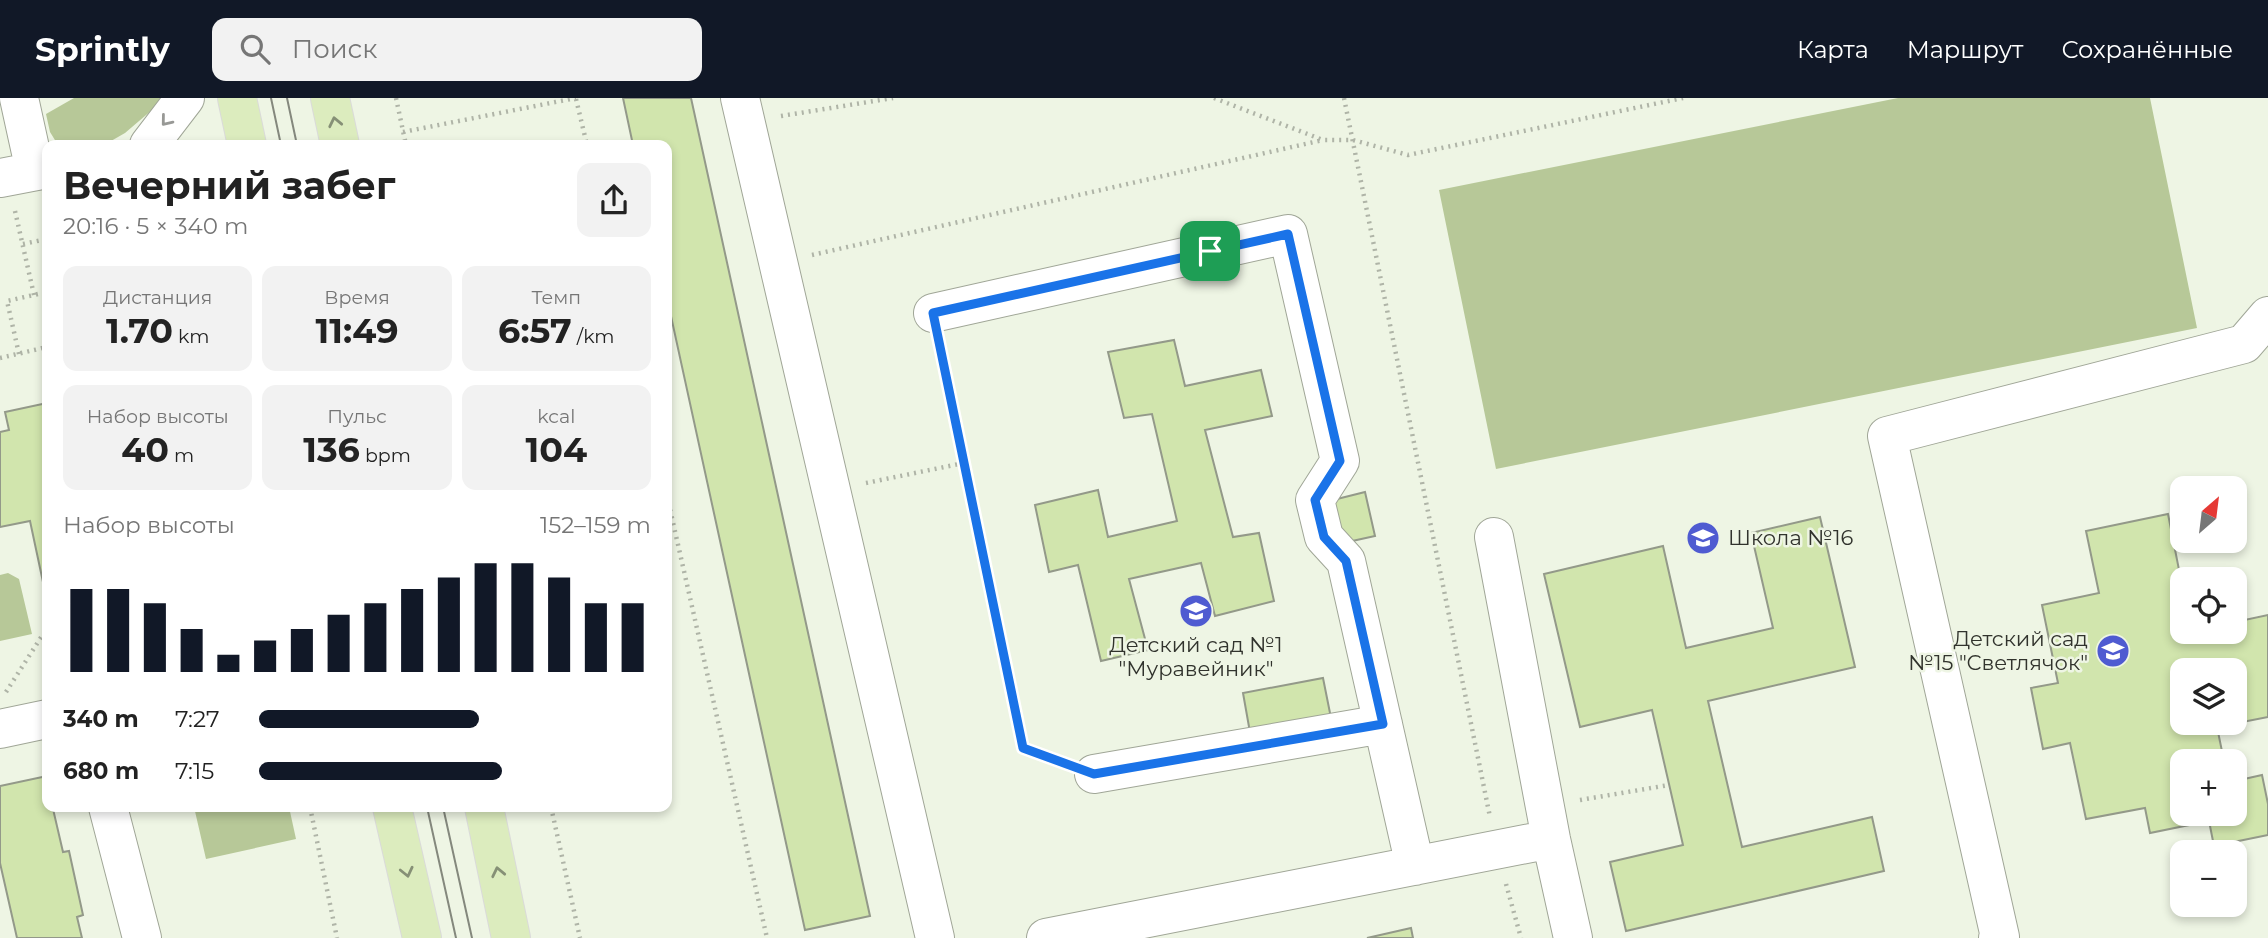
<!DOCTYPE html>
<html lang="ru">
<head>
<meta charset="utf-8">
<style>
  body { margin:0; font-family:Montserrat,sans-serif; background:#f2f2f2; color:#222; height:100vh; display:flex; flex-direction:column; font-size:26px; white-space:nowrap }
  * { box-sizing:border-box; margin:0 }
  p { font-size:23px; color:#767676 }
  .icon { flex:none; width:38px; height:38px; fill:none; stroke:currentColor; stroke-width:2; stroke-linecap:round; stroke-linejoin:round }
  .map { position:relative; flex:1; overflow:hidden }
  .details { position:absolute; left:42px; top:42px; width:630px; height:672px; display:flex; flex-direction:column; background:#fff; border-radius:14px; box-shadow:0 4px 10px #0003 }
  .details>* { flex:none }
  .needle { width:46px; rotate:28deg }
  .controls { position:absolute; left:2170px; top:378px; display:grid; gap:14px }
  .controls a { display:grid; place-items:center; width:77px; height:77px; border-radius:14px; background:#fff; box-shadow:0 4px 10px #0003; font-size:35px }
  .pin { position:absolute; display:grid; place-items:center; width:60px; height:60px; color:#fff; margin:-30px; border-radius:14px; box-shadow:0 4px 10px #0006 }
  .round { display:grid; place-items:center; flex:none; width:74px; height:74px; border-radius:14px; background:#f2f2f2 }
  .summary { display:flex; align-items:center; justify-content:space-between; height:119px; padding:0 21px }
  h1 { font-size:38px; font-weight:700; line-height:52px }
  .metrics { display:grid; grid-template-columns:repeat(3,1fr); gap:10px; height:119px; padding:7px 21px }
  .metrics div { display:grid; align-content:center; border-radius:14px; background:#f2f2f2; text-align:center }
  .metrics b { font-size:35px; font-weight:700 }
  .metrics small { font-size:19px; font-weight:400 }
  .metrics p { font-size:19px }
  .chart { height:196px; padding:14px 21px }
  .chart p { display:flex; justify-content:space-between }
  .chart svg { width:100%; height:126px; margin-top:7px; stroke:#111827; stroke-width:6 }
  ul { padding:0 21px; list-style:none; font-size:23px }
  li { display:grid; grid-template-columns:112px 84px 1fr; align-items:center; height:52px }
  li i { height:18px; border-radius:9px; background:#111827 }
  header { display:flex; align-items:center; gap:42px; box-sizing:border-box; height:98px; padding:0 35px; background:#111827; color:#fff }
  header strong { font-size:33px }
  nav { display:flex; gap:38px; margin-inline-start:auto; font-size:24px }
  .search { width:490px; height:63px; background:#f2f2f2; display:flex; align-items:center; gap:18px; box-sizing:border-box; padding:0 24px; border-radius:14px; color:#767676; font-size:26px }
  .map>svg:first-child { display:block }
</style>
</head>
<body>
<header>
<strong>Sprintly</strong>
<div class="search"><svg class="icon" aria-label="search" viewBox="0 0 24 24"><circle cx="10" cy="10" r="6"/><path d="M15 15l6 6"/></svg>Поиск</div>
<nav><a>Карта</a><a>Маршрут</a><a>Сохранённые</a></nav>
</header>
<div class="map">
<svg width="2268" height="840" viewBox="0 0 2268 840">
  <rect width="100%" height="100%" fill="#eef5e4"/>
  <!-- green -->
  <path fill="#b7c898" d="M74,0H166L125,35L104,47H58L50,34L46,16Z
    M1898,0H2150L2197,230L1496,371L1439,92Z
    M8,475L19,481L32,536L0,543V477Z
    M194,709H289L296,741L206,761Z"/>
  <!-- building -->
  <path fill="#d1e5ad" stroke="#939989" stroke-width="2" fill-rule="evenodd" d="M623,0H691L870,818L805,832L667,200V47H633Z
    M1174,242L1185,288L1261,272L1272,318L1205,332L1233,439L1259,435L1274,503L1215,518L1201,465L1129,481L1148,552L1101,563L1078,467L1049,474L1035,407L1098,392L1108,439L1177,423L1152,316L1124,320L1108,254Z
    M47,305V483L43,484L30,423L0,429V334L9,332L5,314Z
    M1365,394L1375,438L1343,445L1333,402Z
    M2168,416L2182,487V534H2235V524L2268,517V619L2217,629L2224,663H2182V716H2235V683L2262,677L2268,706V737L2214,748L2209,723L2150,735L2145,710L2086,721L2070,645L2043,651L2031,590L2058,585L2042,507L2099,495L2086,433ZM2182,572H2235V625H2182Z
    M1820,419L1855,569L1708,603L1742,749L1872,719L1884,773L1626,833L1610,764L1683,747L1652,612L1580,629L1544,476L1663,448L1686,550L1773,530L1751,435Z
    M1323,580L1332,625L1251,640L1243,595Z
    M47,678V709H59L53,711L63,754L69,753L83,817L77,819L82,840H17L0,765V688Z
    M1411,830L1413,840H1367Z"/>
  <g fill="none" stroke-linecap="round" stroke-linejoin="round">
    <defs>
      <path id="minor" d="M19,0L35,73
        M740,0L935,840
        M149,47L185,0
        M0,80L47,71
        M933,215L1288,136L1340,363L1315,402L1324,439L1346,463L1415,768
        M1494,439L1551,741L1573,840
        M0,631L47,621
        M1094,676L1383,626
        M108,709L142,840
        M1046,840L1551,741
        M1998,840L2000,839L1887,338L2244,246L2268,218"/>
      <path id="major" d="M237,0L247,47
        M330,0L340,47
        M392,709L422,840
        M484,709L511,840"/>
    </defs>
    <!-- minor casing -->
    <use href="#minor" stroke="#a0a697" stroke-width="40"/>
    <!-- major casing -->
    <use href="#major" stroke="#dadad9" stroke-width="40"/>
    <!-- path -->
    <path stroke="#afb4a7" stroke-width="4.5" stroke-dasharray="2 5" stroke-linecap="butt" d="M396,0L406,47
      M1214,0L1323,42H1353L1408,57L1683,0
      M1344,0L1490,719
      M576,1L587,47
      M781,18L893,0
      M403,34L576,0
      M15,113L34,197
      M23,146L47,141
      M812,157L1323,42
      M941,250L1023,650L1062,664
      M19,256L7,203L47,194
      M0,260L47,249
      M866,385L964,365
      M667,398L767,840
      M6,594L47,530
      M1580,702L1669,687
      M310,709L337,840
      M551,709L580,840
      M1506,786L1521,840"/>
    <!-- minor -->
    <use href="#minor" stroke="#fff" stroke-width="38"/>
    <!-- major -->
    <use href="#major" stroke="#dcecbe" stroke-width="38"/>
    <!-- tram -->
    <path stroke="#84887d" stroke-width="2" d="M271,0L281,47
      M287,0L297,47
      M427,709L456,840
      M443,709L472,840"/>
  </g>
  <!-- one-way arrows -->
  <defs><path id="oneway-chevron" d="M-2-3.5L2.5 0L-2 3.5" fill="none" stroke-width="1.6" stroke-linecap="round" stroke-linejoin="round" transform="scale(1.75)"/></defs>
  <use stroke="#989996" href="#oneway-chevron" transform="translate(166 23) rotate(129)"/>
  <g stroke="#869076">
    <use href="#oneway-chevron" transform="translate(335 24) rotate(-102)"/>
    <use href="#oneway-chevron" transform="translate(407 774) rotate(77)"/>
    <use href="#oneway-chevron" transform="translate(498 774) rotate(-102)"/>
  </g>
  <g fill="none" stroke-linecap="round" stroke-linejoin="round">
    <defs>
      <path id="route" d="M1288,136L1340,363L1315,402L1324,439L1346,463L1383,626L1094,676L1023,650L933,215Z"/>
    </defs>
    <!-- route casing -->
    <use href="#route" stroke="#fff" stroke-width="14"/>
    <!-- route -->
    <use href="#route" stroke="#1a73e8" stroke-width="9"/>
  </g>
  <!-- icons -->
  <defs>
    <symbol id="school-disc" viewBox="-11 -11 22 22"><circle r="9.5" fill="#4f5bd1" stroke="#eef5e4"/><path d="M0-5L7-2L0 1L-7-2ZM-4 1L0 2.5L4 1V4Q0 6-4 4Z" fill="#fff"/></symbol>
  </defs>
  <g fill-rule="evenodd">
    <use href="#school-disc" x="1684" y="421" width="38" height="38"/>
    <use href="#school-disc" x="1177" y="494" width="38" height="38"/>
    <use href="#school-disc" x="2094" y="534" width="38" height="38"/>
  </g>
  <g text-anchor="middle" stroke-width="5" stroke-linejoin="round" paint-order="stroke">
    <!-- poi labels -->
    <g font-size="21" fill="#31332d" stroke="#eef5e4" text-anchor="start">
      <text x="1728" y="447">Школа №16</text>
      <text x="2088" y="548" text-anchor="end">Детский сад<tspan x="2088" dy="24">№15 "Светлячок"</tspan></text>
      <text x="1196" y="554" text-anchor="middle">Детский сад №1<tspan x="1196" dy="24">"Муравейник"</tspan></text>
    </g>
  </g>
</svg>
<div class="controls">
<a><svg class="needle" viewBox="-14 -14 28 28"><path d="M0-13l5 13h-10z" fill="#e53935"/><path d="M0 13l5-13h-10z" fill="#767676"/></svg></a>
<a><svg class="icon" aria-label="locate" viewBox="0 0 24 24"><circle cx="12" cy="12" r="6"/><path d="M12 2v4M12 18v4M2 12h4M18 12h4"/></svg></a>
<a><svg class="icon" aria-label="layers" viewBox="0 0 24 24"><path d="M12 4l9 5-9 5-9-5zM3 14l9 5 9-5"/></svg></a>
<a>+</a>
<a>−</a>
</div>
<div class="pin" style="left:1210px;top:153px;background:#1e9e55"><svg class="icon" aria-label="arrive" viewBox="0 0 24 24"><path d="M6 21V4h12l-3 4 3 4H6"/></svg></div>
<section class="details">
<div class="summary"><div><h1>Вечерний забег</h1><p>20:16 · 5 × 340 m</p></div><a class="round"><svg class="icon" aria-label="share" viewBox="0 0 24 24"><path d="M12 15V3M7 8l5-5 5 5M5 13v7h14v-7"/></svg></a></div>
<div class="metrics">
<div><p>Дистанция</p><b>1.70<small> km</small></b></div>
<div><p>Время</p><b>11:49</b></div>
<div><p>Темп</p><b>6:57<small> /km</small></b></div>
</div>
<div class="metrics">
<div><p>Набор высоты</p><b>40<small> m</small></b></div>
<div><p>Пульс</p><b>136<small> bpm</small></b></div>
<div><p>kcal</p><b>104</b></div>
</div>
<div class="chart"><p><span>Набор высоты</span>152–159 m</p>
<svg viewBox="0 0 160 44" preserveAspectRatio="none"><path d="M5 44V15M15 44V15M25 44V20M35 44V29M45 44V38M55 44V33M65 44V29M75 44V24M85 44V20M95 44V15M105 44V11M115 44V6M125 44V6M135 44V11M145 44V20M155 44V20"/></svg>
</div>
<ul>
<li><b>340 m</b>7:27<i style="width:56%"></i></li>
<li><b>680 m</b>7:15<i style="width:62%"></i></li>
</ul>
</section>
</div>
</body>
</html>
